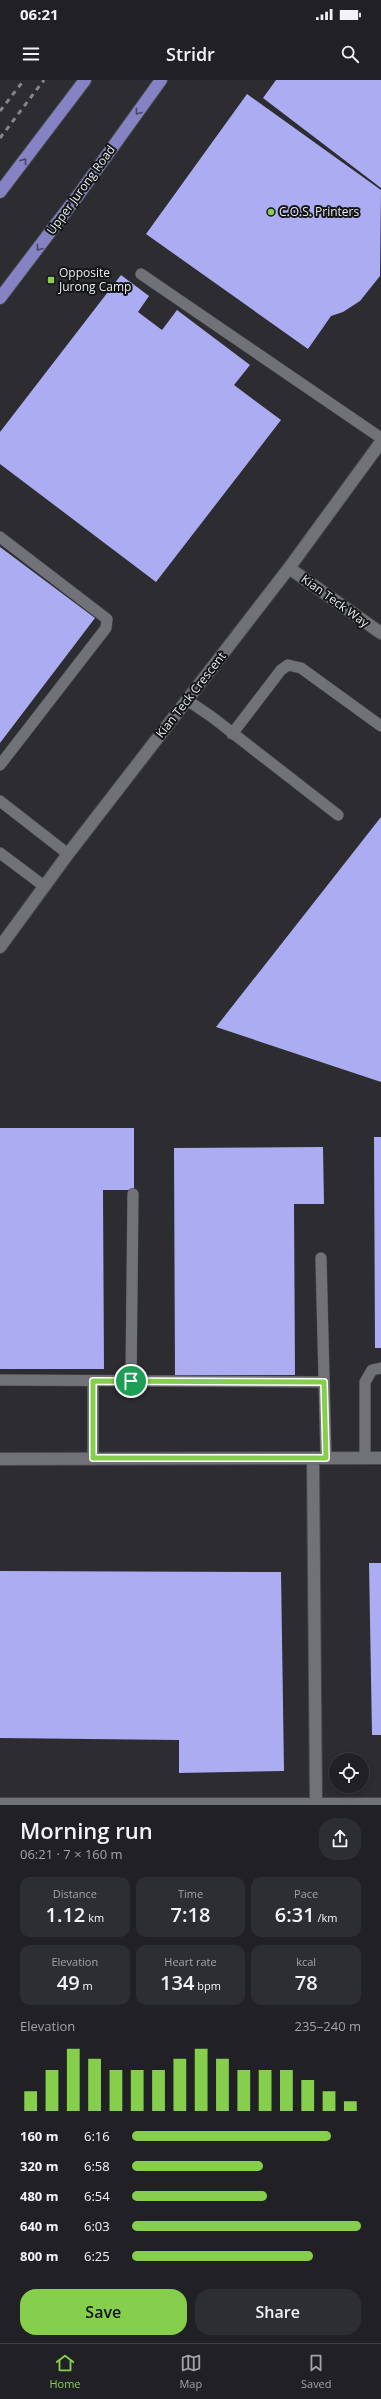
<!DOCTYPE html>
<html lang="en">
<head>
<meta charset="utf-8">
<style>
  body { margin:0; font-family:"Open Sans",sans-serif; background:#2d2e32; color:#f1f3f6; height:100vh; display:flex; flex-direction:column; font-size:15px; white-space:nowrap }
  * { box-sizing:border-box; margin:0 }
  p { font-size:13px; color:#a2a3a7 }
  .icon { flex:none; width:22px; height:22px; fill:none; stroke:currentColor; stroke-width:2; stroke-linecap:round; stroke-linejoin:round }
  .map { position:relative; height:1725px; overflow:hidden }
  .side { display:flex; flex-direction:column; background:#212125; flex:1 }
  .side>* { flex:none }
  .fabs { position:absolute; left:329px; top:1673px; display:grid; gap:8px }
  .fabs a { display:grid; place-items:center; width:40px; height:40px; border-radius:50%; background:#212125; box-shadow:0 2px 6px #0003,0 0 0 1px #3e3e42; font-size:20px }
  .pin { position:absolute; display:grid; place-items:center; width:34px; height:34px; color:#fff; margin:-17px; border:2px solid #fff; border-radius:50%; box-shadow:0 1px 4px #0007 }
  .round { display:grid; place-items:center; flex:none; width:42px; height:42px; border-radius:16px; background:#2d2e32 }
  .head { display:flex; align-items:center; justify-content:space-between; height:68px; padding:0 20px }
  h1 { font-size:22px; font-weight:600; line-height:30px }
  .stats { display:grid; grid-template-columns:repeat(3,1fr); gap:6px; height:68px; padding:4px 20px }
  .stats div { display:grid; align-content:center; border-radius:10px; background:#2d2e32; text-align:center }
  .stats b { font-size:20px; font-weight:600 }
  .stats small { font-size:11px; font-weight:400 }
  .stats p { font-size:11px }
  .chart { height:112px; padding:8px 20px }
  .chart p { display:flex; justify-content:space-between }
  .chart svg { width:100%; height:72px; margin-top:4px; stroke:#86cf4c; stroke-width:6 }
  .action { display:flex; gap:8px; margin-top:auto; padding:8px 20px }
  .action a { flex:1; height:46px; border-radius:16px; background:#86cf4c; color:#111; font-size:16px; font-weight:600; line-height:46px; text-align:center }
  .action a+a { background:#2d2e32; color:#f1f3f6 }
  ul { padding:0 20px; list-style:none; font-size:13px }
  li { display:grid; grid-template-columns:64px 48px 1fr; align-items:center; height:30px }
  li i { height:10px; border-radius:5px; background:#86cf4c }
  .status { display:flex; justify-content:space-between; align-items:center; height:28px; padding:0 20px; background:#212125; direction:ltr }
  .status svg { height:11px; fill:currentColor }
  header { display:flex; justify-content:space-between; align-items:center; height:52px; padding:0 20px; background:#212125; font-size:18px; font-weight:600 }
  .tab-bar { display:flex; justify-content:space-around; align-items:center; height:56px; border-top:1px solid #3e3e42; background:#212125; font-size:11px; color:#a2a3a7 }
  .tab-bar a { display:grid; justify-items:center; gap:2px }
  .tab-bar .selected { color:#86cf4c }
  .map>svg:first-child { display:block }
</style>
</head>
<body>
<div class="status"><b>06:21</b><svg viewBox="0 0 49 12"><path d="M0 12V9h3v3zM5 12V6h3v6zM10 12V3h3v9zM15 12V0h3v12zM26 1h20v11H26zM47 4h2v5h-2z"/></svg></div>
<header><svg class="icon" aria-label="menu" viewBox="0 0 24 24"><path d="M4 6h16M4 12h16M4 18h16"/></svg>Stridr<svg class="icon" aria-label="search" viewBox="0 0 24 24"><circle cx="10" cy="10" r="6"/><path d="M15 15l6 6"/></svg></header>
<div class="map">
<svg width="381" height="1725" viewBox="0 0 381 1725">
  <rect width="100%" height="100%" fill="#2c2c31"/>
  <!-- building -->
  <path fill="#acacf2" d="M276,0H381V108L263,18Z
    M247,14L381,110L380,196L360,221L343,232L331,236L308,269L146,154Z
    M121,195L149,216L138,232L162,250L177,230L250,285L234,305L281,340L156,502L0,384V352Z
    M0,467L95,538L0,663Z
    M381,737V1002L216,947Z
    M0,1048H134V1110H103L104,1289H0Z
    M374,1057H381V1268H375Z
    M323,1067L324,1124H294L295,1295H175L174,1068Z
    M369,1483H381V1655H372Z
    M0,1491L281,1492L284,1691L179,1693V1660L0,1658Z"/>
  <g fill="none" stroke-linecap="round" stroke-linejoin="round">
    <defs>
      <path id="lane" d="M141,194L381,358
        M0,457L107,539L106,548L0,685
        M187,620L212,637L338,735
        M232,654L281,590L288,585L301,588L381,646
        M0,721L68,774
        M0,773L44,806
        M321,1178L326,1378
        M0,1300L324,1302
        M131,1301L133,1114
        M93,1378V1301
        M365,1378V1302L372,1290L381,1288"/>
      <path id="street" d="M289,488L381,553
        M0,867L68,774L289,488L381,362
        M313,1378L316,1724
        M0,1379L381,1378
        M0,1724H381"/>
      <path id="primary" d="M0,112L85,0
        M0,218L79,114L161,0"/>
    </defs>
    <!-- lane casing -->
    <use href="#lane" stroke="#47484c" stroke-width="12"/>
    <!-- street casing -->
    <use href="#street" stroke="#47484c" stroke-width="14"/>
    <!-- primary casing -->
    <use href="#primary" stroke="#47484c" stroke-width="14"/>
    <!-- lane -->
    <use href="#lane" stroke="#717178" stroke-width="11"/>
    <!-- street -->
    <use href="#street" stroke="#717178" stroke-width="12"/>
    <!-- primary -->
    <use href="#primary" stroke="#8683c5" stroke-width="12"/>
    <!-- rail -->
    <path stroke="#86868a" stroke-width="3" stroke-dasharray="5 5" stroke-linecap="butt" d="M0,31L24,0
      M0,58L44,0"/>
  </g>
  <!-- one-way arrows -->
  <defs><path id="oneway-chevron" d="M-2-3.5L2.5 0L-2 3.5" fill="none" stroke-width="1.6" stroke-linecap="round" stroke-linejoin="round"/></defs>
  <g stroke="#474665">
    <use href="#oneway-chevron" transform="translate(138 32) rotate(126)"/>
    <use href="#oneway-chevron" transform="translate(24 81) rotate(-53)"/>
    <use href="#oneway-chevron" transform="translate(39 168) rotate(127)"/>
  </g>
  <g fill="none" stroke-linecap="round" stroke-linejoin="round">
    <defs>
      <path id="route" d="M93,1301L324,1302L326,1378H93Z"/>
    </defs>
    <!-- route casing -->
    <use href="#route" stroke="#fff" stroke-width="8"/>
    <!-- route -->
    <use href="#route" stroke="#86cf4c" stroke-width="5"/>
  </g>
  <!-- markers -->
  <g fill="#86cf4c" stroke="#141517" stroke-width="1.5">
    <circle cx="271" cy="132" r="4"/>
    <rect x="47" y="196" width="8" height="8" rx="2"/>
  </g>
  <g text-anchor="middle" stroke-width="4" stroke-linejoin="round" paint-order="stroke">
    <!-- street labels -->
    <g font-size="12" fill="#eaebee" stroke="#141517">
      <text transform="translate(81 110) rotate(-54)" y="4">Upper Jurong Road</text>
      <text transform="translate(335 521) rotate(36)" y="4">Kian Teck Way</text>
      <text transform="translate(191 615) rotate(-52)" y="4">Kian Teck Crescent</text>
    </g>
    <!-- poi labels -->
    <g font-size="12" fill="#eaebee" stroke="#141517" text-anchor="start">
      <text x="279" y="136">C.O.S. Printers</text>
      <text x="59" y="197">Opposite<tspan x="59" dy="14">Jurong Camp</tspan></text>
    </g>
  </g>
</svg>
<div class="fabs">
<a><svg class="icon" aria-label="locate" viewBox="0 0 24 24"><circle cx="12" cy="12" r="6"/><path d="M12 2v4M12 18v4M2 12h4M18 12h4"/></svg></a>
</div>
<div class="pin" style="left:131px;top:1301px;background:#1e9e55"><svg class="icon" aria-label="arrive" viewBox="0 0 24 24"><path d="M6 21V4h12l-3 4 3 4H6"/></svg></div>
</div>
<section class="side">
<div class="head"><div><h1>Morning run</h1><p>06:21 · 7 × 160 m</p></div><a class="round"><svg class="icon" aria-label="share" viewBox="0 0 24 24"><path d="M12 15V3M7 8l5-5 5 5M5 13v7h14v-7"/></svg></a></div>
<div class="stats">
<div><p>Distance</p><b>1.12<small> km</small></b></div>
<div><p>Time</p><b>7:18</b></div>
<div><p>Pace</p><b>6:31<small> /km</small></b></div>
</div>
<div class="stats">
<div><p>Elevation</p><b>49<small> m</small></b></div>
<div><p>Heart rate</p><b>134<small> bpm</small></b></div>
<div><p>kcal</p><b>78</b></div>
</div>
<div class="chart"><p><span>Elevation</span>235–240 m</p>
<svg viewBox="0 0 160 44" preserveAspectRatio="none"><path d="M5 44V32M15 44V19M25 44V6M35 44V12M45 44V19M55 44V19M65 44V19M75 44V12M85 44V6M95 44V12M105 44V19M115 44V19M125 44V19M135 44V25M145 44V32M155 44V38"/></svg>
</div>
<ul>
<li><b>160 m</b>6:16<i style="width:87%"></i></li>
<li><b>320 m</b>6:58<i style="width:57%"></i></li>
<li><b>480 m</b>6:54<i style="width:59%"></i></li>
<li><b>640 m</b>6:03<i style="width:100%"></i></li>
<li><b>800 m</b>6:25<i style="width:79%"></i></li>
</ul>
<div class="action"><a>Save</a><a>Share</a></div>
</section>
<nav class="tab-bar">
<a class="selected"><svg class="icon" aria-label="home" viewBox="0 0 24 24"><path d="M3 11l9-7 9 7M6 9v11h12V9"/></svg>Home</a>
<a><svg class="icon" aria-label="map" viewBox="0 0 24 24"><path d="M3 6l6-2 6 2 6-2v14l-6 2-6-2-6 2zM9 4v14M15 6v14"/></svg>Map</a>
<a><svg class="icon" aria-label="saved" viewBox="0 0 24 24"><path d="M7 4h10v16l-5-4-5 4z"/></svg>Saved</a>
</nav>
</body>
</html>
